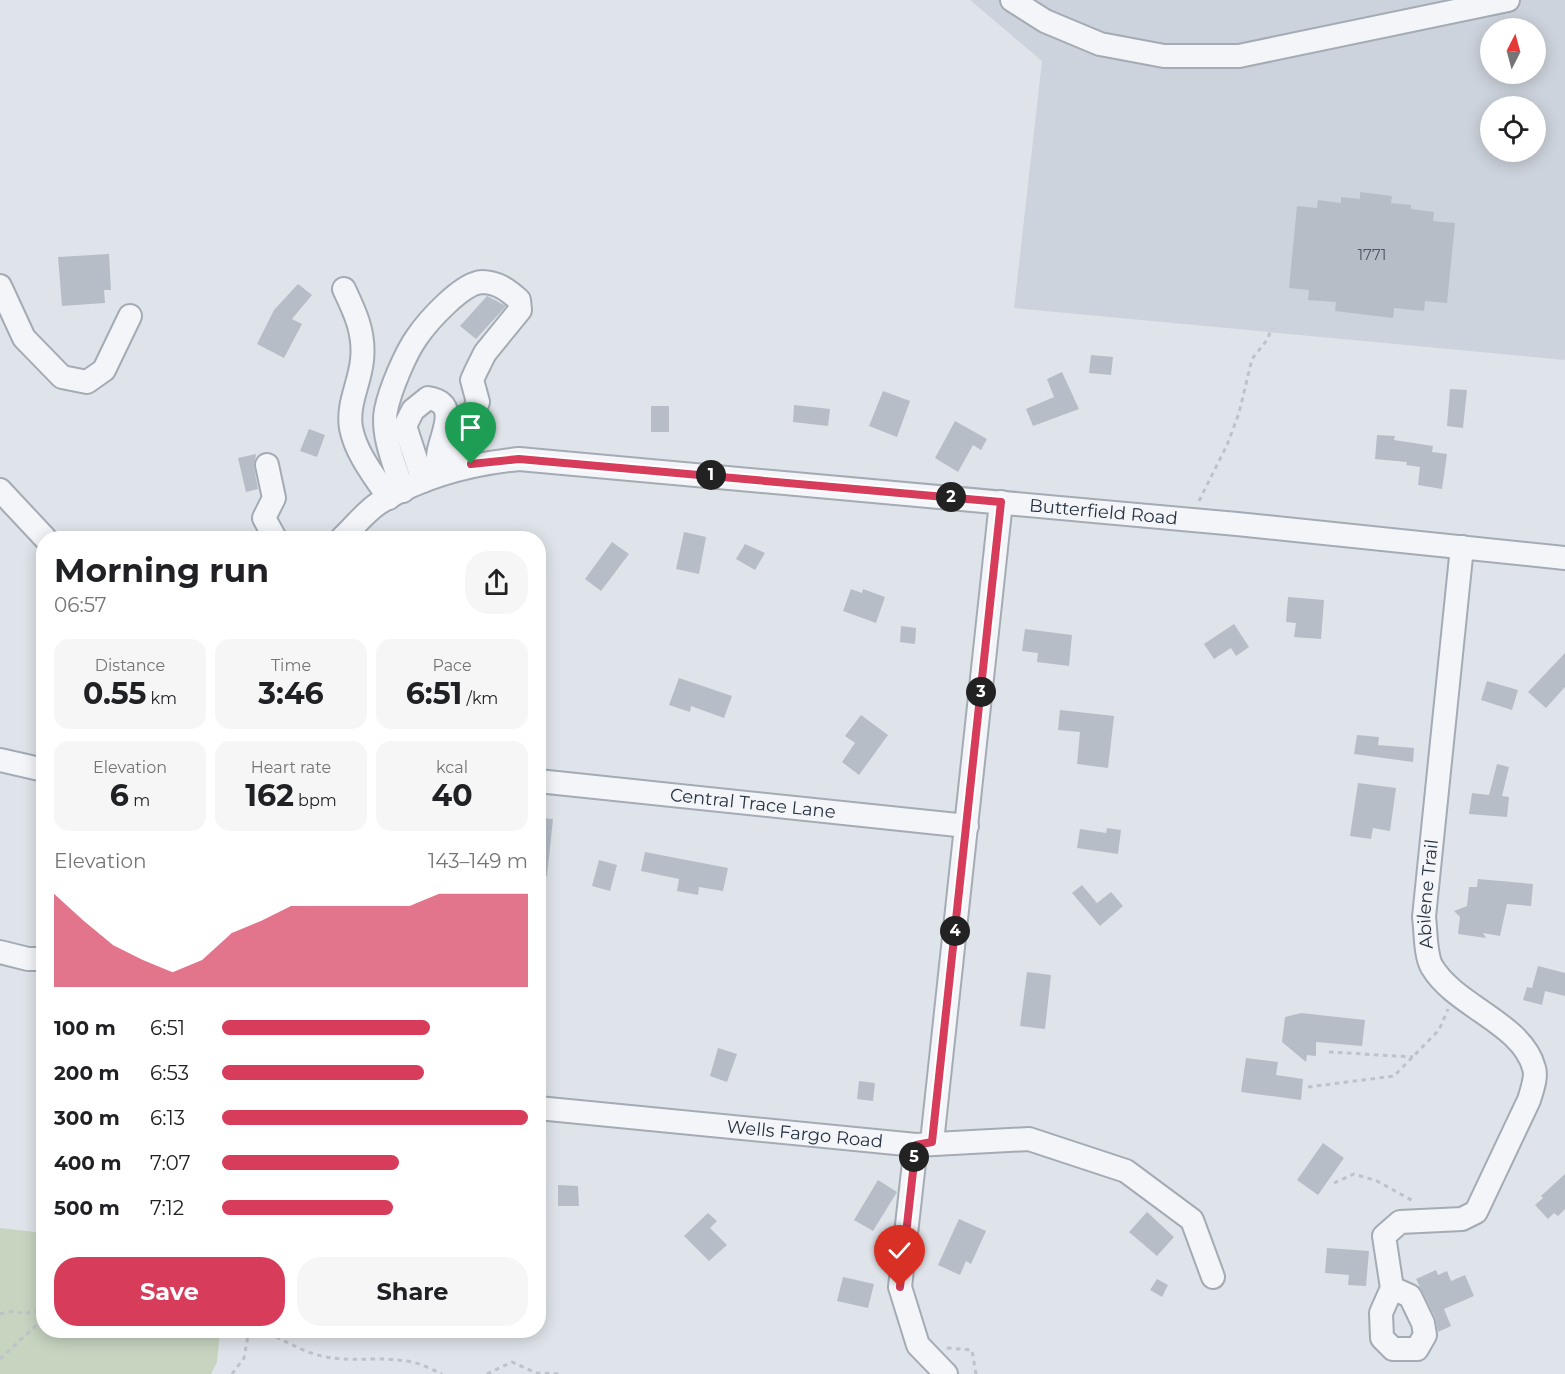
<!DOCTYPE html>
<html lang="en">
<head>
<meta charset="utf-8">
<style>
  body { margin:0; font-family:Montserrat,sans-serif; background:#f6f6f6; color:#202124; height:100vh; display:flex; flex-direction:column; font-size:22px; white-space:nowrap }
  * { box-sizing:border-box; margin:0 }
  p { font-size:20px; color:#757577 }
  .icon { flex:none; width:33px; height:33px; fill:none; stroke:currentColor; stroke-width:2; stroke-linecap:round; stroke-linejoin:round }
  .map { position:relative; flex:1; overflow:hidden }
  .side { position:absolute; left:36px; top:531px; width:510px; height:807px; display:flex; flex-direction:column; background:#fff; border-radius:24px; box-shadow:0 3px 15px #0003 }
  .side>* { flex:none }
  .needle { width:39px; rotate:6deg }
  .tools { position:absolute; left:1480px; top:18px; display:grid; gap:12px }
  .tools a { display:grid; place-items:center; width:66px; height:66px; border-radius:50%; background:#fff; box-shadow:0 3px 15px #0003; font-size:30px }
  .pin { position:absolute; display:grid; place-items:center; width:51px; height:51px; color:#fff; margin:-62px -26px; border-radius:50% 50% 50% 0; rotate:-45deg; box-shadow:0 0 6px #0007 }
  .pin .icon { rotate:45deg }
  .km { position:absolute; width:30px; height:30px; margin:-15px; border-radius:50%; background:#222; color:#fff; font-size:16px; line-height:30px; text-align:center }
  .round { display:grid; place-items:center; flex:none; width:63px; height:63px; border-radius:24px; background:#f6f6f6 }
  .summary { display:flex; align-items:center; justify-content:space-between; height:102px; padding:0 18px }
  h1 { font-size:33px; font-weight:700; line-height:45px }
  .metrics { display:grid; grid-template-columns:repeat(3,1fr); gap:9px; height:102px; padding:6px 18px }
  .metrics div { display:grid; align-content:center; border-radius:15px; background:#f6f6f6; text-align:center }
  .metrics b { font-size:30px; font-weight:700 }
  .metrics small { font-size:16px; font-weight:400 }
  .metrics p { font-size:16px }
  .chart { height:168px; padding:12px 18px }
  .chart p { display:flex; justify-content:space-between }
  .chart svg { width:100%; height:108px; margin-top:6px; fill:#d73c5b; opacity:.7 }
  .cta { display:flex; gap:12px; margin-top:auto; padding:12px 18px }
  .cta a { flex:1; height:69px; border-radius:24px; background:#d73c5b; color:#fff; font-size:24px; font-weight:700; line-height:69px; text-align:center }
  .cta a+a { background:#f6f6f6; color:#202124 }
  ul { padding:0 18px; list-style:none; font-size:20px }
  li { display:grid; grid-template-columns:96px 72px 1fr; align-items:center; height:45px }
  li i { height:15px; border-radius:8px; background:#d73c5b }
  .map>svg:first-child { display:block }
</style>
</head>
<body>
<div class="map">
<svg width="1565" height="1374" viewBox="0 0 1565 1374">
  <rect width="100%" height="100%" fill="#dfe4ea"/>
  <!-- built -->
  <path fill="#cdd3dc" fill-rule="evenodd" d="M970,0H1565V360L1014,308L1042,61ZM1491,28H1536V74H1491ZM1491,106H1536V152H1491Z"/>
  <!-- green -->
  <path fill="#c6d4c0" d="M0,1228L43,1233L44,1330L220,1331L217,1362L211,1374H0Z"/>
  <!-- building -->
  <path fill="#b6bdc7" d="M1360,192L1392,196L1391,203L1411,205V209L1434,212L1433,221L1455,223L1447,303L1425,301L1424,311L1394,308L1393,318L1335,311L1336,302L1308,300L1309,290L1289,288L1297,206L1317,208L1318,200L1341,203V197L1360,199Z
    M109,254L111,290H104L105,303L62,306L58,257Z
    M298,284L312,295L292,319L302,324L284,358L257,344L274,310Z
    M487,296L506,306L476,339L460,326Z
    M1091,355L1113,357L1111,375L1089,373Z
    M1062,372L1079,409L1033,426L1026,409L1054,397L1047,379Z
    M1450,389L1467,390L1463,428L1447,426Z
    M883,391L910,401L897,437L869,426Z
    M794,405L830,409L828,426L793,422Z
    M651,406H669V432H651Z
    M955,421L987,439L981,450L973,445L958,472L935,458Z
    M309,429L325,435L317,457L300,451Z
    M1377,435L1395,436L1394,440L1433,446L1432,452L1447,454L1442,489L1418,485L1420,467L1406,465L1407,462L1375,459Z
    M256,454L254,467L258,489L246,492L238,458Z
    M684,532L706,537L699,574L676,569Z
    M612,542L629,554L601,591L585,579Z
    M745,544L765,553L755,570L736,559Z
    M851,589L862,593L863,589L885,597L876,623L843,611Z
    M1288,597L1324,600L1321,639L1294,637L1296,623L1286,622Z
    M1234,624L1249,647L1236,656L1231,648L1214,659L1204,644Z
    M901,626L916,628L915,644L900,642Z
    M1025,629L1072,635L1069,666L1037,662L1038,653L1022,651Z
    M1565,653V687L1546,708L1528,692Z
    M679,678L732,696L724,718L691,706L690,712L669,705Z
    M1487,681L1518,690L1512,710L1481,700Z
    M1060,710L1114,716L1108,768L1077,764L1080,732L1058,730Z
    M861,715L888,735L859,775L842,762L855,743L845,736Z
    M1357,735L1379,737L1378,745L1414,748L1413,762L1354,754Z
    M1497,764L1509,767L1502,796L1509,797L1507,817L1469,814L1472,793L1489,795Z
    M1358,783L1396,788L1390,831L1373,828L1371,839L1350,836Z
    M538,818L553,819L547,876L538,875Z
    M1107,828L1121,830L1118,854L1077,848L1080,829L1106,833Z
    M645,852L728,868L723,891L699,887L698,895L677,891L679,879L641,871Z
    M599,860L617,865L610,891L592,886Z
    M1478,879L1533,884L1531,906L1507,904L1500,936L1483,933L1486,938L1458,934L1460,917L1454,911L1467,906L1469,887H1477Z
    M1082,885L1097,903L1111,892L1123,906L1100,926L1072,893Z
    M1538,966L1565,973V996L1545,991L1542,1005L1523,1000L1527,987L1532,988Z
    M1027,972L1051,975L1045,1029L1020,1026Z
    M1301,1013L1365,1020L1362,1046L1316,1042V1056L1307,1055L1306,1062L1282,1042L1285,1017Z
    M718,1048L737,1054L727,1082L710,1076Z
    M1246,1058L1278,1062L1276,1075L1303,1079L1301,1100L1241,1092Z
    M859,1081L875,1083L873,1101L857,1099Z
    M1323,1143L1344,1158L1318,1195L1297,1180Z
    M1565,1174V1209L1558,1216L1554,1213L1548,1219L1535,1205L1543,1198L1541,1196Z
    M878,1180L897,1192L873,1231L854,1220Z
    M558,1185L578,1186L579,1206H558Z
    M1147,1212L1174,1237L1157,1256L1129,1232Z
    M708,1213L717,1221L710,1228L727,1245L709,1261L684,1236Z
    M959,1219L986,1231L971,1264L966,1261L960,1275L938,1265Z
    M1327,1248L1369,1251L1366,1286L1348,1285L1349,1275L1325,1273Z
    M1436,1270L1438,1275L1447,1271L1451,1281L1465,1275L1474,1296L1444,1309L1451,1326L1438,1332L1435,1317L1416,1279Z
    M843,1277L874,1284L868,1308L837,1301Z
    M1157,1279L1168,1285L1162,1297L1150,1290Z"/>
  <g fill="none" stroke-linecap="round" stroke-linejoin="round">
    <defs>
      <g id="minor">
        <path d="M1012,0L1045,21L1100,44L1164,56H1239L1508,0"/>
        <path d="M0,286L24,338L62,377L87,382L104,370L130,316"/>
        <path d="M344,289C355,312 365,333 362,360C360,383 347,404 351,428C356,454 375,477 389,498"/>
        <path d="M267,465L274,498L264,518L275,538"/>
        <path d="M423,481L405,426L413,410L428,398C459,403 443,431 439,450C437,458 438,467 437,475"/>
        <path d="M0,490L45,538"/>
        <path d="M403,491C396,468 381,435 386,410C390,390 405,354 417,337C428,321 462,283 482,282C497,282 508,290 519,300L520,310L485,353L476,371L472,380L478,402L457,444L454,470"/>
        <path id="s1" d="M342,538C354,527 365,512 379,503C422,476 469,464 519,459L1237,524L1565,558"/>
        <path d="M0,760L44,770"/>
        <path id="s2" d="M538,781L967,826"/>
        <path d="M0,952L28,959H44"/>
        <path id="s3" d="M538,1108L916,1145L1029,1139L1126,1171L1192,1220L1213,1277"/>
        <path d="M932,1142L1001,502"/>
        <path d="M916,1145L900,1287L918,1345L946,1374"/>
        <path id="s4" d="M1392,1288L1410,1296L1423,1323L1425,1335L1417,1349H1393L1382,1338L1381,1313L1392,1288L1384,1236L1400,1222L1462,1219L1476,1212L1529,1100C1532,1090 1537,1077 1534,1068C1522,1023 1456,1007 1432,967C1425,955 1426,931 1424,917L1462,547"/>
      </g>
    </defs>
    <!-- minor casing -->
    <use href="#minor" stroke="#a4abb4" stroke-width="26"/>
    <!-- path -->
    <path stroke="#bec2c9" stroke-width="3" stroke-dasharray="4.5 4.5" stroke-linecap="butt" d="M1199,501L1227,445L1239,413L1252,359L1267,340L1272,328
      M1329,1052L1413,1057
      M1308,1087L1394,1076L1439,1030L1448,1009
      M1334,1183L1354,1174L1377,1181L1415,1202
      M0,1314L14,1311L24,1314L37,1310L44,1311
      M270,1330C274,1337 282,1340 289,1343C338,1370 364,1353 412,1362C422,1364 433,1370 442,1374
      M947,1348L972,1350L976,1374
      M0,1359L44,1318
      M232,1374L244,1358L249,1330
      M487,1374L512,1362L536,1373L561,1374"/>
    <!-- minor -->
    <use href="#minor" stroke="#f3f5f8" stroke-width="22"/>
  </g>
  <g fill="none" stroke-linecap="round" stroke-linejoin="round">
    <defs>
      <path id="route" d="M471,464L519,459L1001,502L932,1142L916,1145L900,1287"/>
    </defs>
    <!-- route casing -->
    <use href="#route" stroke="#fff" stroke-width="12"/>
    <!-- route -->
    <use href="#route" stroke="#d73c5b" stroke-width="8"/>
  </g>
  <g text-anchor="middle" stroke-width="6" stroke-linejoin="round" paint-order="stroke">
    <!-- number labels -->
    <g font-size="15" fill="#4b5563">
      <text x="1372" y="260">1771</text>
    </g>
    <!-- street labels -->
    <g font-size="18" fill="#273242" stroke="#eff3f7">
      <text dy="6" stroke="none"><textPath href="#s1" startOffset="786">Butterfield Road</textPath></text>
      <text dy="6" stroke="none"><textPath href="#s2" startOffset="216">Central Trace Lane</textPath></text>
      <text dy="6" stroke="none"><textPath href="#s4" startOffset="698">Abilene Trail</textPath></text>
      <text dy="6" stroke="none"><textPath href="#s3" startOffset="268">Wells Fargo Road</textPath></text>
    </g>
  </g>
</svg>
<div class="tools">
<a><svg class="needle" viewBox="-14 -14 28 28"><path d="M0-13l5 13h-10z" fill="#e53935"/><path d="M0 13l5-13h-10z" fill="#757577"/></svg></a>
<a><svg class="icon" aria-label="locate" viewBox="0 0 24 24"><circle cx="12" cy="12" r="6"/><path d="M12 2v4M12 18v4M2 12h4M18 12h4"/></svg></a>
</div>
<div class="pin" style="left:471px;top:464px;background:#1e9e55"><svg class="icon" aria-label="arrive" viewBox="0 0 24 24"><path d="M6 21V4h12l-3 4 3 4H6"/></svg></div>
<div class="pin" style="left:900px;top:1287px;background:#d93025"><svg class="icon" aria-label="check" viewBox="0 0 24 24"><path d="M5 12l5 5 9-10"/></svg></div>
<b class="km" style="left:711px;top:475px">1</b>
<b class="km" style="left:951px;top:497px">2</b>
<b class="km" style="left:981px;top:692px">3</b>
<b class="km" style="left:955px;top:931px">4</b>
<b class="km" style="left:914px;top:1157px">5</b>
<section class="side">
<div class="summary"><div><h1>Morning run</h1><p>06:57</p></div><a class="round"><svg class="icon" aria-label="share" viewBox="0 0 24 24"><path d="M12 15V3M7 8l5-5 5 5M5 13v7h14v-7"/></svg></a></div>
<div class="metrics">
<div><p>Distance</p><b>0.55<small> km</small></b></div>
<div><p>Time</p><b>3:46</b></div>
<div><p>Pace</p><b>6:51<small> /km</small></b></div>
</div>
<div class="metrics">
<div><p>Elevation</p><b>6<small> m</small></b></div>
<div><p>Heart rate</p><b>162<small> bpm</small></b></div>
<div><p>kcal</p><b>40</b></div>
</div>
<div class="chart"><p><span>Elevation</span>143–149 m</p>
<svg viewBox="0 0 160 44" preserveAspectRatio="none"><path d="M0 44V6L10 17L20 27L30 33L40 38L50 33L60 22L70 17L80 11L90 11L100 11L110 11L120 11L130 6L140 6L150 6L160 6V44z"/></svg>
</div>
<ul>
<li><b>100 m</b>6:51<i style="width:68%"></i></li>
<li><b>200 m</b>6:53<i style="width:66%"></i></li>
<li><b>300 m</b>6:13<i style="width:100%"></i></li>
<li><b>400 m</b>7:07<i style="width:58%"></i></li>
<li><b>500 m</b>7:12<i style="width:56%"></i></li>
</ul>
<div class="cta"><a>Save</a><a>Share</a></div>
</section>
</div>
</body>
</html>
